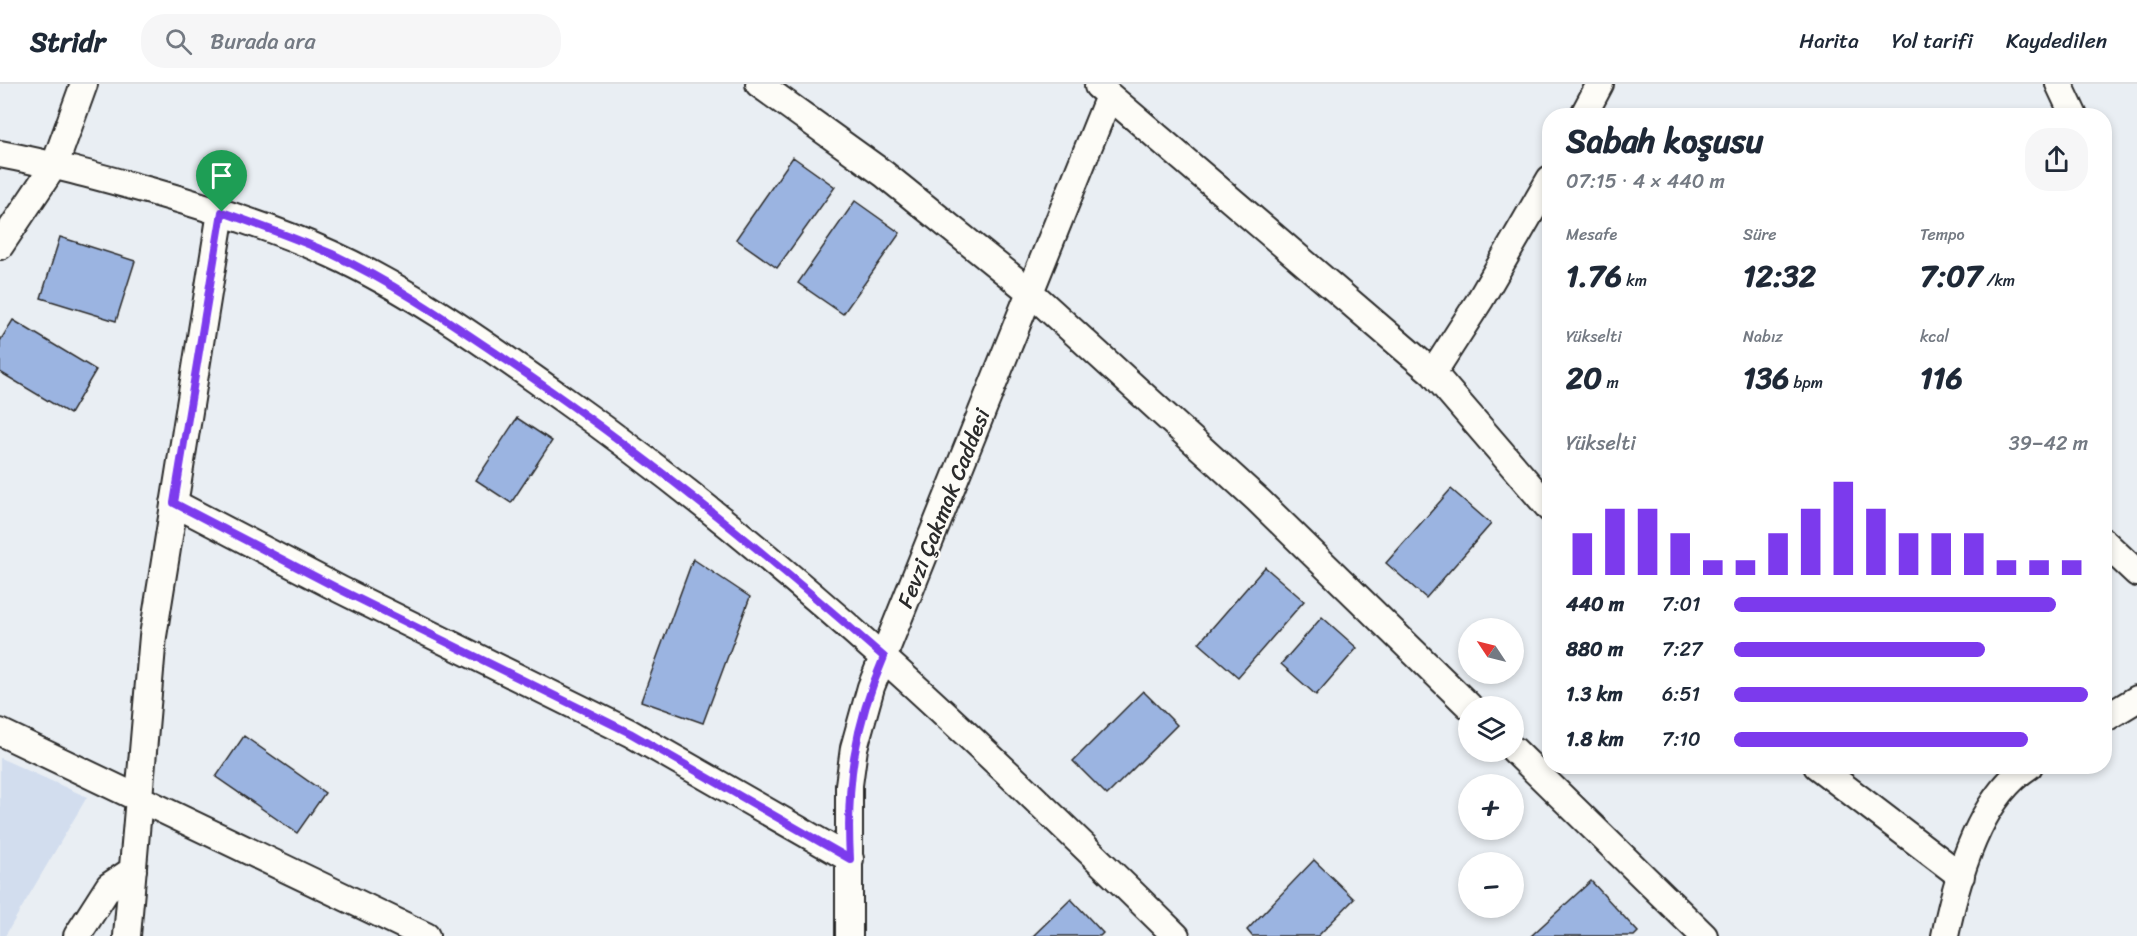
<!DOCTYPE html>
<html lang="tr">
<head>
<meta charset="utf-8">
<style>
  body { margin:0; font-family:Sriracha,sans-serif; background:#f6f6f7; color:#1f2937; height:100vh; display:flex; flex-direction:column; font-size:22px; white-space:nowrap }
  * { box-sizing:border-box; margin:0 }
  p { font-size:20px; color:#747a83 }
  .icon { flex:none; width:33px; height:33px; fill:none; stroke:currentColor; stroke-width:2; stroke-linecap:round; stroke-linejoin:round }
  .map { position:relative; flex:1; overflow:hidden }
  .side { position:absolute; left:1542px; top:24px; width:570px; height:666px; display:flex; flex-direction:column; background:#fff; border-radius:24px; box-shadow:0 3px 9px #0003 }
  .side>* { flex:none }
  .needle { width:39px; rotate:305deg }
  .buttons { position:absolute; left:1458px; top:534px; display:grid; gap:12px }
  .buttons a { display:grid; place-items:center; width:66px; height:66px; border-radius:50%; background:#fff; box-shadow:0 3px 9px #0003; font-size:30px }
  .pin { position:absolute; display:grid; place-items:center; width:51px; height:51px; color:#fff; margin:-62px -26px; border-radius:50% 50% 50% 0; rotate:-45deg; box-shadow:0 0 6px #0007 }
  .pin .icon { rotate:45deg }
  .round { display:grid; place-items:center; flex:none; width:63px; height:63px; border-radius:24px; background:#f6f6f7 }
  .overview { display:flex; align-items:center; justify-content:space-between; height:102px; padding:0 24px }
  h1 { font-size:33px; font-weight:700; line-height:45px }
  .metrics { display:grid; grid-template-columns:repeat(3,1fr); gap:9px; height:102px; padding:6px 24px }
  .metrics div { display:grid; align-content:center }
  .metrics b { font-size:30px; font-weight:700 }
  .metrics small { font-size:16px; font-weight:400 }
  .metrics p { font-size:16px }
  .chart { height:168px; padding:12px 24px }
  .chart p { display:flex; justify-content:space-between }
  .chart svg { width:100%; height:108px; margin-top:6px; stroke:#7c3aed; stroke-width:6 }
  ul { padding:0 24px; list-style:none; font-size:20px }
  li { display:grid; grid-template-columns:96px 72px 1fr; align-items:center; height:45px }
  li i { height:15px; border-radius:8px; background:#7c3aed }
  header { display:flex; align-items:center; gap:36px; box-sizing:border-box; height:84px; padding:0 30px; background:#fff; border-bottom:2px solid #e0e1e3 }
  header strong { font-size:28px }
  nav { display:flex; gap:33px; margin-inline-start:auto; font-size:21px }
  .search { width:420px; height:54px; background:#f6f6f7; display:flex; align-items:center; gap:15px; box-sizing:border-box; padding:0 21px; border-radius:24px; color:#747a83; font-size:22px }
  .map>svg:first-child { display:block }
</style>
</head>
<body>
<header>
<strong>Stridr</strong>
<div class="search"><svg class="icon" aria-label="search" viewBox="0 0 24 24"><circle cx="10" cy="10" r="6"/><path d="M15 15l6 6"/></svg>Burada ara</div>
<nav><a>Harita</a><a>Yol tarifi</a><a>Kaydedilen</a></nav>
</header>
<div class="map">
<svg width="2137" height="852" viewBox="0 0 2137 852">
  <rect width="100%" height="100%" fill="#e9eef3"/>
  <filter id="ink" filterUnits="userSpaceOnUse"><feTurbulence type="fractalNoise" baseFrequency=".0167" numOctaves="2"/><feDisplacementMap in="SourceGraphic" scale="12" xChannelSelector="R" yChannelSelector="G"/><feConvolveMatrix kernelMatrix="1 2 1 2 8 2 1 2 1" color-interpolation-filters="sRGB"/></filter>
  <g filter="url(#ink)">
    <!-- built -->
    <path fill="#d2ddee" d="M0,674L87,713L5,852H0Z"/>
    <!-- building -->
    <path fill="#9bb4e1" stroke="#2b2b2b" stroke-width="1.5" d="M793,73L835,103L777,184L736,155Z
      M855,117L900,149L843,230L798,199Z
      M60,153L135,177L116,237L41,214Z
      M13,236L96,286L70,330L0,288V257Z
      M517,334L552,357L511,419L476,396Z
      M1451,405L1491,440L1426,514L1386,479Z
      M693,475L750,513L703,639L641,617Z
      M1265,483L1304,517L1238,593L1199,559Z
      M1322,533L1357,564L1316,611L1281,580Z
      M1143,607L1177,641L1107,711L1073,677Z
      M244,652L325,709L297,749L216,693Z
      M1314,776L1354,815L1318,852H1252L1247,846Z
      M1591,797L1638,848L1634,852H1531Z
      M1071,815L1103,849L1100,852H1033Z"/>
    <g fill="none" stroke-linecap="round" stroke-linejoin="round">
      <defs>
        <path id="street" d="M759,0L884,90L1029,207L1258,416L1469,622
          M2059,0L2074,32
          M1098,2L1433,289L1550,425
          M1583,32L1600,0
          M0,70C53,80 103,94 154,108C214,125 274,144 331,170C414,208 489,263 563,315C786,473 982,661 1176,852
          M0,162L55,80L84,0
          M1433,289L1480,216L1550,95
          M174,419L341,506L630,649L850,775
          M2104,458L2137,489
          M2104,635L2137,615
          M0,648L426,852
          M1514,666L1704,852
          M1817,682L1961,792
          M77,852L109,802L133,786
          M127,852L153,552L221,128
          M849,852V701L854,664L871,603L1109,12
          M1945,852C1956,797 1979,714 2029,682"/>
      </defs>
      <!-- street casing -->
      <use href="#street" stroke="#2b2b2b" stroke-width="30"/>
      <!-- street -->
      <use href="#street" stroke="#fdfcf7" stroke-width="26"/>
    </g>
  </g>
  <g fill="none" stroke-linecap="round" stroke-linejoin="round" filter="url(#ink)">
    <defs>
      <path id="route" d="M222,128C259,141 296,154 332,170C394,199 450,238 506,276C640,366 763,467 884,573C854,642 846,701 850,775L630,649L341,506L174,419Z"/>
    </defs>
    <!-- route casing -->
    <use href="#route" stroke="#fff" stroke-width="12"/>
    <!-- route -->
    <use href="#route" stroke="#7c3aed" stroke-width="8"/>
  </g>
  <g text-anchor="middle" stroke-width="4.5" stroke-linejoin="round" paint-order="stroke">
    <!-- street labels -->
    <g font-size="22" fill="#2b2b2b" stroke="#fdfcf7">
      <text transform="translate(943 424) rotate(-68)" y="8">Fevzi Çakmak Caddesi</text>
    </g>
  </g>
</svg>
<div class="buttons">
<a><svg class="needle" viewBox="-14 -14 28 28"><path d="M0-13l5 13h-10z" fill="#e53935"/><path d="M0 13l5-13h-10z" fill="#747a83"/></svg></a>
<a><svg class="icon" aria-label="layers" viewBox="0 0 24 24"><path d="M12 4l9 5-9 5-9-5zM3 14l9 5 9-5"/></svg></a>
<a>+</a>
<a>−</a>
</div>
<div class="pin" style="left:222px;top:128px;background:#1e9e55"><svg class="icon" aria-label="arrive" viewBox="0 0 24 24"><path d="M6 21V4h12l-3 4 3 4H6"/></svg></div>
<section class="side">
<div class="overview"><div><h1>Sabah koşusu</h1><p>07:15 · 4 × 440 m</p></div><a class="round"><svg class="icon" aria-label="share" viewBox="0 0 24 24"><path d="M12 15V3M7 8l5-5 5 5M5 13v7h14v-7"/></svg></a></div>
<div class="metrics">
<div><p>Mesafe</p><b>1.76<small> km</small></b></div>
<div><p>Süre</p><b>12:32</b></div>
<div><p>Tempo</p><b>7:07<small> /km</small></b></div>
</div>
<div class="metrics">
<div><p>Yükselti</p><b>20<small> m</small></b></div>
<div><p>Nabız</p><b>136<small> bpm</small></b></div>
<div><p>kcal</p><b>116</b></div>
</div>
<div class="chart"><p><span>Yükselti</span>39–42 m</p>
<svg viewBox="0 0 160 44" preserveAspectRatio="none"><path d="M5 44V27M15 44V17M25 44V17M35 44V27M45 44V38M55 44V38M65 44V27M75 44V17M85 44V6M95 44V17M105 44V27M115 44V27M125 44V27M135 44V38M145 44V38M155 44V38"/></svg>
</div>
<ul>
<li><b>440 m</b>7:01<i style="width:91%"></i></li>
<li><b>880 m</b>7:27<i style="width:71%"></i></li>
<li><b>1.3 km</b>6:51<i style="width:100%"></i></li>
<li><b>1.8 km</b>7:10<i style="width:83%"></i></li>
</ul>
</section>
</div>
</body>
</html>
